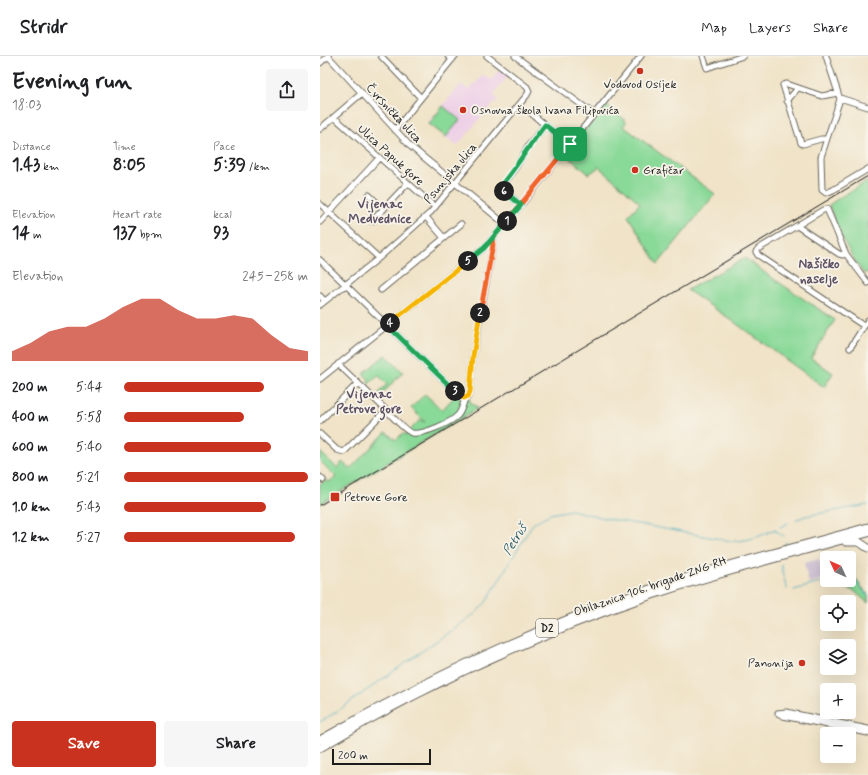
<!DOCTYPE html>
<html lang="en">
<head>
<meta charset="utf-8">
<style>
  body { margin:0; font-family:Mynerve,sans-serif; background:#f6f6f6; color:#202124; height:100vh; display:flex; flex-direction:column; font-size:15px; white-space:nowrap }
  * { box-sizing:border-box; margin:0 }
  p { font-size:13px; color:#757577 }
  .icon { flex:none; width:22px; height:22px; fill:none; stroke:currentColor; stroke-width:2; stroke-linecap:round; stroke-linejoin:round }
  .map { position:relative; flex:1; overflow:hidden }
  .panel { display:flex; flex-direction:column; background:#fff; width:320px }
  .panel>* { flex:none }
  .needle { width:26px; rotate:314deg }
  .fabs { position:absolute; left:500px; top:495px; display:grid; gap:8px }
  .fabs a { display:grid; place-items:center; width:36px; height:36px; border-radius:4px; background:#fff; box-shadow:0 4px 16px #0002; font-size:20px }
  .scale { position:absolute; left:12px; bottom:10px; width:99px; box-sizing:border-box; padding-left:4px; border:2px solid #1c1c1c; border-top:0; font-size:11px; line-height:14px; white-space:nowrap; color:#1c1c1c; -webkit-text-stroke:3px #f7f3e8; paint-order:stroke }
  .pin { position:absolute; display:grid; place-items:center; width:34px; height:34px; color:#fff; margin:-17px; border-radius:8px; box-shadow:0 2px 6px #0006 }
  .km { position:absolute; width:20px; height:20px; margin:-10px; border-radius:50%; background:#222; color:#fff; font-size:11px; line-height:20px; text-align:center }
  .round { display:grid; place-items:center; flex:none; width:42px; height:42px; border-radius:4px; background:#f6f6f6 }
  .summary { display:flex; align-items:center; justify-content:space-between; height:68px; padding:0 12px }
  h1 { font-size:22px; font-weight:800; line-height:30px }
  .stats { display:grid; grid-template-columns:repeat(3,1fr); gap:6px; height:68px; padding:4px 12px }
  .stats div { display:grid; align-content:center }
  .stats b { font-size:17px; font-weight:800 }
  .stats small { font-size:11px; font-weight:400 }
  .stats p { font-size:11px }
  .chart { height:112px; padding:8px 12px }
  .chart p { display:flex; justify-content:space-between }
  .chart svg { width:100%; height:72px; margin-top:4px; fill:#c8321e; opacity:.7 }
  .action { display:flex; gap:8px; margin-top:auto; padding:8px 12px }
  .action a { flex:1; height:46px; border-radius:4px; background:#c8321e; color:#fff; font-size:16px; font-weight:800; line-height:46px; text-align:center }
  .action a+a { background:#f6f6f6; color:#202124 }
  ul { padding:0 12px; list-style:none; font-size:13px }
  li { display:grid; grid-template-columns:64px 48px 1fr; align-items:center; height:30px }
  li i { height:10px; border-radius:5px; background:#c8321e }
  header { display:flex; align-items:center; gap:24px; box-sizing:border-box; height:56px; padding:0 20px; background:#fff; border-bottom:1px solid #e0e0e0 }
  header strong { font-size:19px }
  nav { display:flex; gap:22px; margin-inline-start:auto; font-size:14px }
  main { display:flex; flex:1; min-height:0 }
  .map>svg:first-child { display:block }
</style>
</head>
<body>
<header>
<strong>Stridr</strong>
<nav><a>Map</a><a>Layers</a><a>Share</a></nav>
</header>
<main>
<section class="panel">
<div class="summary"><div><h1>Evening run</h1><p>18:03</p></div><a class="round"><svg class="icon" aria-label="share" viewBox="0 0 24 24"><path d="M12 15V3M7 8l5-5 5 5M5 13v7h14v-7"/></svg></a></div>
<div class="stats">
<div><p>Distance</p><b>1.43<small> km</small></b></div>
<div><p>Time</p><b>8:05</b></div>
<div><p>Pace</p><b>5:39<small> /km</small></b></div>
</div>
<div class="stats">
<div><p>Elevation</p><b>14<small> m</small></b></div>
<div><p>Heart rate</p><b>137<small> bpm</small></b></div>
<div><p>kcal</p><b>93</b></div>
</div>
<div class="chart"><p><span>Elevation</span>245–258 m</p>
<svg viewBox="0 0 160 44" preserveAspectRatio="none"><path d="M0 44V38L10 33L20 26L30 23L40 23L50 18L60 11L70 6L80 6L90 13L100 18L110 18L120 16L130 18L140 28L150 36L160 38V44z"/></svg>
</div>
<ul>
<li><b>200 m</b>5:44<i style="width:76%"></i></li>
<li><b>400 m</b>5:58<i style="width:65%"></i></li>
<li><b>600 m</b>5:40<i style="width:80%"></i></li>
<li><b>800 m</b>5:21<i style="width:100%"></i></li>
<li><b>1.0 km</b>5:43<i style="width:77%"></i></li>
<li><b>1.2 km</b>5:27<i style="width:93%"></i></li>
</ul>
<div class="action"><a>Save</a><a>Share</a></div>
</section>
<div class="map">
<svg width="548" height="719" viewBox="0 0 548 719">
  <rect width="100%" height="100%" fill="#f7f3e8"/>
  <filter id="ink" filterUnits="userSpaceOnUse"><feTurbulence type="fractalNoise" baseFrequency=".025" numOctaves="2"/><feDisplacementMap in="SourceGraphic" scale="8" xChannelSelector="R" yChannelSelector="G"/><feConvolveMatrix kernelMatrix="1 2 1 2 8 2 1 2 1" color-interpolation-filters="sRGB"/></filter>
  <filter id="wash" filterUnits="userSpaceOnUse"><feTurbulence type="fractalNoise" baseFrequency=".012" numOctaves="4" result="noise"/><feDisplacementMap in="SourceGraphic" scale="16" xChannelSelector="R" yChannelSelector="G"/><feGaussianBlur stdDeviation="0.9" result="paint"/><feColorMatrix in="noise" values="0 0 0 0 0 0 0 0 0 0 0 0 0 0 0 0 0 1.4 0 .05"/><feComposite in="paint" operator="in"/></filter>
  <g filter="url(#wash)">
    <rect width="100%" height="100%" fill="#f0e3c7"/>
    <!-- built -->
    <path fill="#eed0e7" d="M180,13L189,19L173,39L178,43L158,65L137,90L108,67L141,28L149,34L163,19L171,24Z"/>
    <!-- industrial -->
    <path fill="#ccbed3" d="M499,503L504,523L489,527L484,507Z"/>
    <!-- green -->
    <path fill="#89d998" stroke="#527a5a" d="M286,48L305,64L306,67L303,70L395,138L338,208L308,160L320,147L279,111L269,118L245,98Z
      M123,50L140,64L126,81L109,68Z
      M548,125V216L544,218C527,195 519,176 509,149L519,142Z
      M425,202L448,219L515,264L491,302L513,317L504,331L407,261L367,234Z
      M65,299L83,316L60,340L58,338L67,328L58,319L49,328L47,326L49,323L43,318Z
      M105,338L122,354L135,340L140,343L149,342L151,347L158,352L0,448V428L6,424L9,426L16,421L0,405V396L17,412L22,406L30,413L66,376L76,384L83,377L85,379L100,364L105,366L91,352Z
      M529,517H531L548,539V547L534,535L526,532V529L521,526L516,524V527L505,525L507,523V524H529Z"/>
    <g fill="none" stroke-linecap="round" stroke-linejoin="round">
      <!-- stream -->
      <path stroke="#40a8c0" stroke-width="1" d="M476,464L485,460L548,449
        M460,471L468,467
        M455,474L464,480
        M459,493L466,488V486
        M462,509V516L467,533
        M529,519H530L548,540
        M474,534L510,524
        M0,666L19,654L156,557L166,546L212,469L217,465L230,458L251,454L284,462L411,485C429,485 439,481 455,473"/>
    </g>
  </g>
  <g filter="url(#ink)">
    <g fill="none" stroke-linecap="round" stroke-linejoin="round">
      <defs>
        <path id="minor" d="M8,0L90,90L185,168
          M61,0L101,42
          M128,0L132,4
          M195,0L274,58
          M383,0L387,12L423,0
          M506,0L520,43L501,101L502,134L506,137L513,134L548,113
          M0,7L8,0
          M520,42L548,51
          M467,45L478,32
          M211,57L225,69
          M14,61L115,151
          M0,73L42,37
          M75,74L135,0
          M506,83H501L483,88L481,87L463,29L467,28L502,40L518,37
          M49,139L64,153
          M0,148L59,202
          M201,149L182,133V130L196,111L209,89L225,69L250,88
          M106,161L124,182
          M52,165L88,127
          M0,166L59,102
          M477,170L519,198L523,199L526,198
          M0,204L140,340L145,342
          M61,234L141,168
          M0,240L5,245
          M0,249L59,202L111,156L207,39L209,35L207,31L167,0
          M544,270L438,199L436,196L438,193L503,154L507,153L526,198L548,227
          M530,292L548,264
          M0,323L164,192L201,149L321,0
          M145,342L148,341L150,336L153,300L173,189L172,183
          M66,354C71,359 86,376 92,377C102,379 131,367 138,359C142,354 143,348 145,342
          M0,365L38,327
          M0,378L17,394L24,396L66,354L18,308
          M0,421L3,424
          M458,657L463,660L548,677
          M458,657L466,656L548,673"/>
        <path id="highway" d="M526,486H539L548,492
          M0,684C104,624 213,573 327,534C399,510 474,492 548,471
          M0,692C105,629 217,578 332,539C403,515 476,497 548,477"/>
      </defs>
      <!-- minor casing -->
      <use href="#minor" stroke="#666258" stroke-width="7"/>
      <!-- highway casing -->
      <use href="#highway" stroke="#666258" stroke-width="9"/>
      <!-- minor -->
      <use href="#minor" stroke="#fff" stroke-width="5"/>
      <!-- highway -->
      <use href="#highway" stroke="#fff" stroke-width="7"/>
      <!-- rail -->
      <path stroke="#1c1c1c" stroke-width="1" d="M0,449L548,120"/>
    </g>
  </g>
  <g fill="none" stroke-linecap="round" stroke-linejoin="round" filter="url(#ink)">
    <defs>
      <path id="split-1" d="M187,165L250,88"/>
      <path id="split-2" d="M160,257L173,189L172,183L187,165"/>
      <path id="split-3" d="M135,335L140,340L144,342L148,340L150,336L153,300L160,257"/>
      <path id="split-4" d="M70,267L67,269L135,335"/>
      <path id="split-5" d="M70,267L148,205"/>
      <path id="split-6" d="M148,205L164,192L201,149L184,135"/>
      <path id="split-7" d="M184,135L182,132V128C198,109 210,88 225,69L250,88"/>
    </defs>
    <!-- split-1 casing -->
    <use href="#split-1" stroke="#fff" stroke-width="8"/>
    <!-- split-2 casing -->
    <use href="#split-2" stroke="#fff" stroke-width="8"/>
    <!-- split-3 casing -->
    <use href="#split-3" stroke="#fff" stroke-width="8"/>
    <!-- split-4 casing -->
    <use href="#split-4" stroke="#fff" stroke-width="8"/>
    <!-- split-5 casing -->
    <use href="#split-5" stroke="#fff" stroke-width="8"/>
    <!-- split-6 casing -->
    <use href="#split-6" stroke="#fff" stroke-width="8"/>
    <!-- split-7 casing -->
    <use href="#split-7" stroke="#fff" stroke-width="8"/>
    <!-- split-1 -->
    <use href="#split-1" stroke="#f0652b" stroke-width="5"/>
    <!-- split-2 -->
    <use href="#split-2" stroke="#f0652b" stroke-width="5"/>
    <!-- split-3 -->
    <use href="#split-3" stroke="#f5b400" stroke-width="5"/>
    <!-- split-4 -->
    <use href="#split-4" stroke="#22a559" stroke-width="5"/>
    <!-- split-5 -->
    <use href="#split-5" stroke="#f5b400" stroke-width="5"/>
    <!-- split-6 -->
    <use href="#split-6" stroke="#22a559" stroke-width="5"/>
    <!-- split-7 -->
    <use href="#split-7" stroke="#22a559" stroke-width="5"/>
  </g>
  <!-- markers -->
  <g fill="#c8321e" stroke="#f7f3e8" stroke-width="1.5">
    <circle cx="320" cy="15" r="4"/>
    <circle cx="143" cy="54" r="4"/>
    <circle cx="315" cy="114" r="4"/>
    <rect x="10" y="436" width="10" height="10" rx="2"/>
    <circle cx="482" cy="607" r="4"/>
  </g>
  <g text-anchor="middle" stroke-width="3.5" stroke-linejoin="round" paint-order="stroke">
    <!-- shield labels -->
    <rect fill="#f7f3e8" stroke="#5e5c59" stroke-width="1" x="216" y="563" width="22" height="18" rx="3"/>
    <g font-size="11" font-weight="bold" fill="#1c1c1c">
      <text x="227" y="576">D2</text>
    </g>
    <!-- poi labels -->
    <g font-size="12" fill="#1c1c1c" stroke="#f7f3e8" text-anchor="start">
      <text x="320" y="32" text-anchor="middle">Vodovod Osijek</text>
      <text x="151" y="58">Osnovna škola Ivana Filipovića</text>
      <text x="323" y="118">Grafičar</text>
      <text x="24" y="445">Petrove Gore</text>
      <text x="474" y="611" text-anchor="end">Panonija</text>
    </g>
    <!-- street labels -->
    <g font-size="12" fill="#1c1c1c" stroke="#f7f3e8">
      <text transform="translate(74 57) rotate(47)" y="4">Čvrsnička ulica</text>
      <text transform="translate(71 99) rotate(42)" y="4">Ulica Papuk gore</text>
      <text transform="translate(130 117) rotate(-50)" y="4">Psunjska ulica</text>
      <text transform="translate(330 530) rotate(-19)" y="4">Obilaznica 106. brigade ZNG RH</text>
    </g>
    <!-- neighbourhood labels -->
    <g font-size="13" font-weight="bold" fill="#5c5063" stroke="#f7f3e8">
      <text x="60" y="152">Vijenac<tspan x="60" dy="15">Medvednice</tspan></text>
      <text x="499" y="212">Našičko<tspan x="499" dy="15">naselje</tspan></text>
      <text x="49" y="342">Vijenac<tspan x="49" dy="15">Petrove gore</tspan></text>
    </g>
    <!-- water labels -->
    <g font-size="13" font-style="italic" fill="#2c5b66" stroke="#f7f3e8">
      <text transform="translate(194 483) rotate(-58)" y="5">Petruš</text>
    </g>
  </g>
</svg>
<div class="fabs">
<a><svg class="needle" viewBox="-14 -14 28 28"><path d="M0-13l5 13h-10z" fill="#e53935"/><path d="M0 13l5-13h-10z" fill="#757577"/></svg></a>
<a><svg class="icon" aria-label="locate" viewBox="0 0 24 24"><circle cx="12" cy="12" r="6"/><path d="M12 2v4M12 18v4M2 12h4M18 12h4"/></svg></a>
<a><svg class="icon" aria-label="layers" viewBox="0 0 24 24"><path d="M12 4l9 5-9 5-9-5zM3 14l9 5 9-5"/></svg></a>
<a>+</a>
<a>−</a>
</div>
<div class="scale">200 m</div>
<div class="pin" style="left:250px;top:88px;background:#1e9e55"><svg class="icon" aria-label="arrive" viewBox="0 0 24 24"><path d="M6 21V4h12l-3 4 3 4H6"/></svg></div>
<b class="km" style="left:187px;top:165px">1</b>
<b class="km" style="left:160px;top:257px">2</b>
<b class="km" style="left:135px;top:335px">3</b>
<b class="km" style="left:70px;top:267px">4</b>
<b class="km" style="left:148px;top:205px">5</b>
<b class="km" style="left:184px;top:135px">6</b>
</div>
</main>
</body>
</html>
